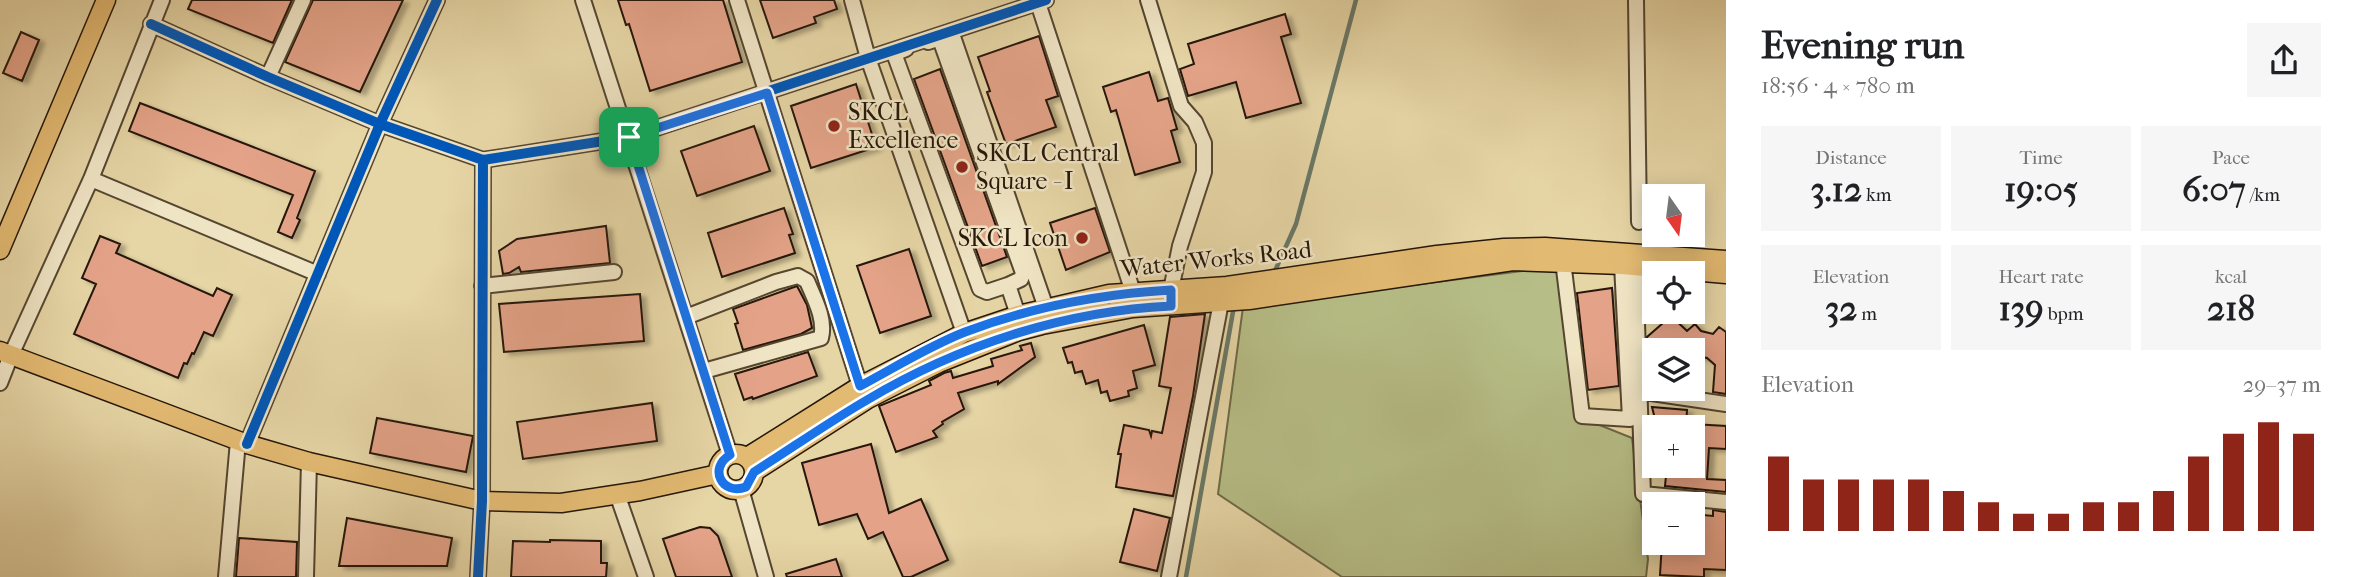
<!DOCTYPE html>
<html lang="en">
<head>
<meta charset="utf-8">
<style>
  body { margin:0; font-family:"IM FELL French Canon",serif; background:#f6f6f6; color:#202124; height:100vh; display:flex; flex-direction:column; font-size:26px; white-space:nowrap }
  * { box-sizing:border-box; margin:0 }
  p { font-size:23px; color:#757577 }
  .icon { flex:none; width:38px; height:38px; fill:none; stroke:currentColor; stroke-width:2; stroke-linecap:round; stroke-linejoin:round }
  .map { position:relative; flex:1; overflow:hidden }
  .drawer { display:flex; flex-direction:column; background:#fff; width:630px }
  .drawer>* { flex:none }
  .needle { width:46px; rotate:166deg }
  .fabs { position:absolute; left:1642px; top:184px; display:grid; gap:14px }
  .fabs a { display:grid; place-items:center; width:63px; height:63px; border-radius:0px; background:#fff; box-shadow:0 4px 18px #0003; font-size:35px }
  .pin { position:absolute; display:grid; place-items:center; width:60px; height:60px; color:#fff; margin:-30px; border-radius:14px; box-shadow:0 4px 10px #0006 }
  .round { display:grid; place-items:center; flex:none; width:74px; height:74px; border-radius:0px; background:#f6f6f6 }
  .summary { display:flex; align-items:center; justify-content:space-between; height:119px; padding:0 35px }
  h1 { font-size:38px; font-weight:700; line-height:52px }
  .metrics { display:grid; grid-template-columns:repeat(3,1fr); gap:10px; height:119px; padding:7px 35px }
  .metrics div { display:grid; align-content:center; border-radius:0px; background:#f6f6f6; text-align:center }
  .metrics b { font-size:35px; font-weight:700 }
  .metrics small { font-size:19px; font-weight:400 }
  .metrics p { font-size:19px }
  .chart { height:196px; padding:14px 35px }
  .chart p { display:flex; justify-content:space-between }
  .chart svg { width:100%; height:126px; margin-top:7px; stroke:#8f2418; stroke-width:6 }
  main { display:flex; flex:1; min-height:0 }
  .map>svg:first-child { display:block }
</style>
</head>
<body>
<main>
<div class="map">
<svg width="1726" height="577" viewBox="0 0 1726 577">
  <defs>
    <filter id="shadow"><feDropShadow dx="5.5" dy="3" stdDeviation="2" flood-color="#0004"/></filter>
  </defs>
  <rect width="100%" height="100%" fill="#e6d5a5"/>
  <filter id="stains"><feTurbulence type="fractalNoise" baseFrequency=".00286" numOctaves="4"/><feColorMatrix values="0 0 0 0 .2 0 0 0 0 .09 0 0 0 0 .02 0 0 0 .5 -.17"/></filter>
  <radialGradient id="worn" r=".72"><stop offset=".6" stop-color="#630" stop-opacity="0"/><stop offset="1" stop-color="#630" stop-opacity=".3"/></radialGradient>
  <!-- green -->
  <path fill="#b6bd86" stroke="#6e6a48" stroke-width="2" d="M1561,266L1582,418L1632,438L1648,559L1646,577H1342L1218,494L1243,307Z"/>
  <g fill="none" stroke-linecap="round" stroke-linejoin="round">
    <!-- stream -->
    <path stroke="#697866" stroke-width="4.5" d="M1274,273L1296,224L1356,0
      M1186,577L1234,306"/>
  </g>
  <!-- building -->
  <path fill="#e4a388" stroke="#251709" stroke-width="2" filter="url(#shadow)" d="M192,0H292L273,43L188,9Z
    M313,0H403L360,92L285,62Z
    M618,0H723L742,62L650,91L629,24L626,25Z
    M760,0H834L837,9L814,17L816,23L773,38Z
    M1285,14L1291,34L1281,37L1301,103L1246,118L1236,82L1188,96L1180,69L1194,64L1188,44Z
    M21,32L39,40L22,81L3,73Z
    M1039,36L1058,96L1046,100L1056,127L1006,144L987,92L990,91L978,57Z
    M940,69L1007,257L982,266L914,79Z
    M1149,72L1158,101L1168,98L1177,129L1171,131L1180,162L1135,175L1116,110L1111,112L1103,87Z
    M856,84L876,147L811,168L791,106Z
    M140,103L315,171L297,218L300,220L292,238L278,232L293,195L129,131Z
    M754,126L770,171L697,196L681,151Z
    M784,208L793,234L789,235L795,253L722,277L708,233Z
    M1095,208L1110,252L1066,270L1050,223Z
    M606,226L610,263L521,272L519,267L509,273L503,274L499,251L517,239Z
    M100,236L120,244L116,253L213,296L217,288L232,295L213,336L204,332L194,354L192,353L187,364L184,363L178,378L74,334L96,284L82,278Z
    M909,249L931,316L880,333L857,266Z
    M797,286L807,305L812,328L801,334L743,350L735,324L738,323L733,309Z
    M1612,288L1619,386L1588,390L1577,293Z
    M640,294L644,341L504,352L499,304Z
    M1205,314L1193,396L1173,496L1116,487L1121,454H1118L1124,425L1149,430L1151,436L1152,431L1162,433L1171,388L1159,386L1170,317Z
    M1671,316L1687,331L1695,324L1701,331L1713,334L1719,327L1726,332V394L1713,392L1715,365L1707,358L1692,355V350H1648L1647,337Z
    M1144,325L1155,365L1133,371L1137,388L1128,391L1129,396L1110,401L1107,391L1101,393L1098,380L1086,384L1082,371L1075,373L1072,362L1068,363L1063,348Z
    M1031,343L1035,357L998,384V381L958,393L964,409L942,422L943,424L933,431L937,437L896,452L879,406L931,385L929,381L944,373L951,371L953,378L993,366L991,359L1022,350L1020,346Z
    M808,352L817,376L753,399L752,397L744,400L735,374Z
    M652,403L657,441L523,459L517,422Z
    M1652,407L1687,410L1686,427H1657Z
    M377,418L473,436L466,472L370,453Z
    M1692,424L1726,426V449L1709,448L1707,479L1726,480V492L1665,486L1667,466H1692Z
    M871,444L889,513L921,499L948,560L911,577H903L883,532L868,539L857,514L819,525L802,463Z
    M1134,509L1170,518L1157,571L1120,562Z
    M1713,510L1726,512V570L1704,569V577L1660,575L1662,542H1692V514L1713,516Z
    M347,518L452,538L447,566H339Z
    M700,527L710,528L718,536L732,577H676L663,539Z
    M239,538L297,542L296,577H236Z
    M550,540L601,541V563H607L606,577H511L513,541L550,542Z
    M836,559L842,577H787L786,574Z"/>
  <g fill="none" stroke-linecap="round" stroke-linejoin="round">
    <defs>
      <path id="minor" d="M583,0L730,455
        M737,0L860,386
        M852,0L868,58L964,333
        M1037,0L1133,292
        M1148,0L1181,106L1195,122L1204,143V172L1180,246L1171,290V300
        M1636,0L1639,222
        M151,24L268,77L380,124L483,160L629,137L1046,0
        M951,31L1046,308
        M928,42L937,39L941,42L1023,273L1021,279L1008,285L1018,315
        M906,49L896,53L895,56L980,289L987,292L1008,285
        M268,77L303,0
        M91,179L318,274
        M1563,261L1582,416L1630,419L1622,265
        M1635,266L1643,494L1726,502
        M482,286L614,272
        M686,317L776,282L798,276L807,281C814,298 826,319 821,338L704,371
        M0,383L11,355L91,179L162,0
        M1638,391L1726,404
        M247,444L380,124L437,0
        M741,489L766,577
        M617,494L646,577
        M226,577L238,441
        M306,577L309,462
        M478,577L482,501L483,160
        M1169,577L1221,302"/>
      <path id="major" d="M0,250L106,0
        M0,351L247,444L309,462L482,501L561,503L640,491L718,474
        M718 472a18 18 0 1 1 36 0a18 18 0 1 1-36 0Z
        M747,457L860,386L964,333L1018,315L1109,294L1227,286L1437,255L1504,248L1545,247L1726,260
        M754,472L868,399L939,363L1019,331L1042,325L1133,308L1249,300L1513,261L1622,265L1726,274"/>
    </defs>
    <!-- minor casing -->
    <use href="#minor" stroke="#554630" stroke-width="18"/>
    <!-- major casing -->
    <use href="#major" stroke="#251709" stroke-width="21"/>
    <!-- minor -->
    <use href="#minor" stroke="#efe4c4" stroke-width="14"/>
    <!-- major -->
    <use href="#major" stroke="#e3ba72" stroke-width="18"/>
    <defs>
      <path id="cycleway" d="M151,24L268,77L380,124L483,160L629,137L1046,0
        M247,444L380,124L437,0
        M478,577L482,501L483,160"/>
    </defs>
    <!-- cycleway casing -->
    <use href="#cycleway" stroke="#efe4c4" stroke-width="15"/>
    <!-- cycleway -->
    <use href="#cycleway" stroke="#0057b8" stroke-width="10"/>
  </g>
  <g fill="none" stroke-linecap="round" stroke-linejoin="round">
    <defs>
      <path id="route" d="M767,93L860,386C894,368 929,346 965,332C1031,307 1101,294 1171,290V306C1065,311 959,345 867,400C829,422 792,448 754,472L746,487C722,496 708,468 730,455L629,137Z"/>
    </defs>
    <!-- route casing -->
    <use href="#route" stroke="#fff" stroke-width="14"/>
    <!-- route -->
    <use href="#route" stroke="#1a73e8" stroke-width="9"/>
  </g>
  <!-- markers -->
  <g fill="#8f2418" stroke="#efe4c4" stroke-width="2.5">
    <circle cx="834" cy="126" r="7"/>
    <circle cx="962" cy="167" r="7"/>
    <circle cx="1082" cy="238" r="7"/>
  </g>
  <g text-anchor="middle" stroke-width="5" stroke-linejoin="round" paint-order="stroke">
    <!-- poi labels -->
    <g font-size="24" fill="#251709" stroke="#efe4c4" text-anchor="start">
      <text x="848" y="120">SKCL<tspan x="848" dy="28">Excellence</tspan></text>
      <text x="976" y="161">SKCL Central<tspan x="976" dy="28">Square - I</tspan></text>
      <text x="1068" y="246" text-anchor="end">SKCL Icon</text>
    </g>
    <!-- street labels -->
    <g font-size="24" fill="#251709" stroke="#efe4c4">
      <text transform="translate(1216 259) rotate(-6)" y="8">Water Works Road</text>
    </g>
  </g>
  <rect width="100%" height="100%" filter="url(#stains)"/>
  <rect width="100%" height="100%" fill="url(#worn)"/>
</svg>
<div class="fabs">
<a><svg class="needle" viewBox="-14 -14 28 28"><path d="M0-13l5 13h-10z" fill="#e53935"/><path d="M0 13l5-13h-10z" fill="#757577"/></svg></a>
<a><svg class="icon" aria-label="locate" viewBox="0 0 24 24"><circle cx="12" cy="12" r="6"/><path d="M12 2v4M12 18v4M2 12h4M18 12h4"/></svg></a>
<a><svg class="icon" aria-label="layers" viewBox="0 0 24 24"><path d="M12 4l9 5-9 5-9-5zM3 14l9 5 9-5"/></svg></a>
<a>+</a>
<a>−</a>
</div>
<div class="pin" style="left:629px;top:137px;background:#1e9e55"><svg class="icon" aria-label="arrive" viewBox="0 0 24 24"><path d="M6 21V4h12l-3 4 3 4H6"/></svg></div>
</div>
<section class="drawer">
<div class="summary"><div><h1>Evening run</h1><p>18:56 · 4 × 780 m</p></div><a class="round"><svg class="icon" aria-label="share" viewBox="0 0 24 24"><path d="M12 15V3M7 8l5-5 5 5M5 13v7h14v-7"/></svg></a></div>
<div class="metrics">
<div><p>Distance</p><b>3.12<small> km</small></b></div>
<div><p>Time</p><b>19:05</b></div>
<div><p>Pace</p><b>6:07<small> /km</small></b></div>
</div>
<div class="metrics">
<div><p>Elevation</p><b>32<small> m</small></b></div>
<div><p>Heart rate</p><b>139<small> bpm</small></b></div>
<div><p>kcal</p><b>218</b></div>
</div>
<div class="chart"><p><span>Elevation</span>29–37 m</p>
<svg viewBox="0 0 160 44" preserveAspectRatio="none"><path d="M5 44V18M15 44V26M25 44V26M35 44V26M45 44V26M55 44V30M65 44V34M75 44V38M85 44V38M95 44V34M105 44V34M115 44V30M125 44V18M135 44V10M145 44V6M155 44V10"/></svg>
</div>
</section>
</main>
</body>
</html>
